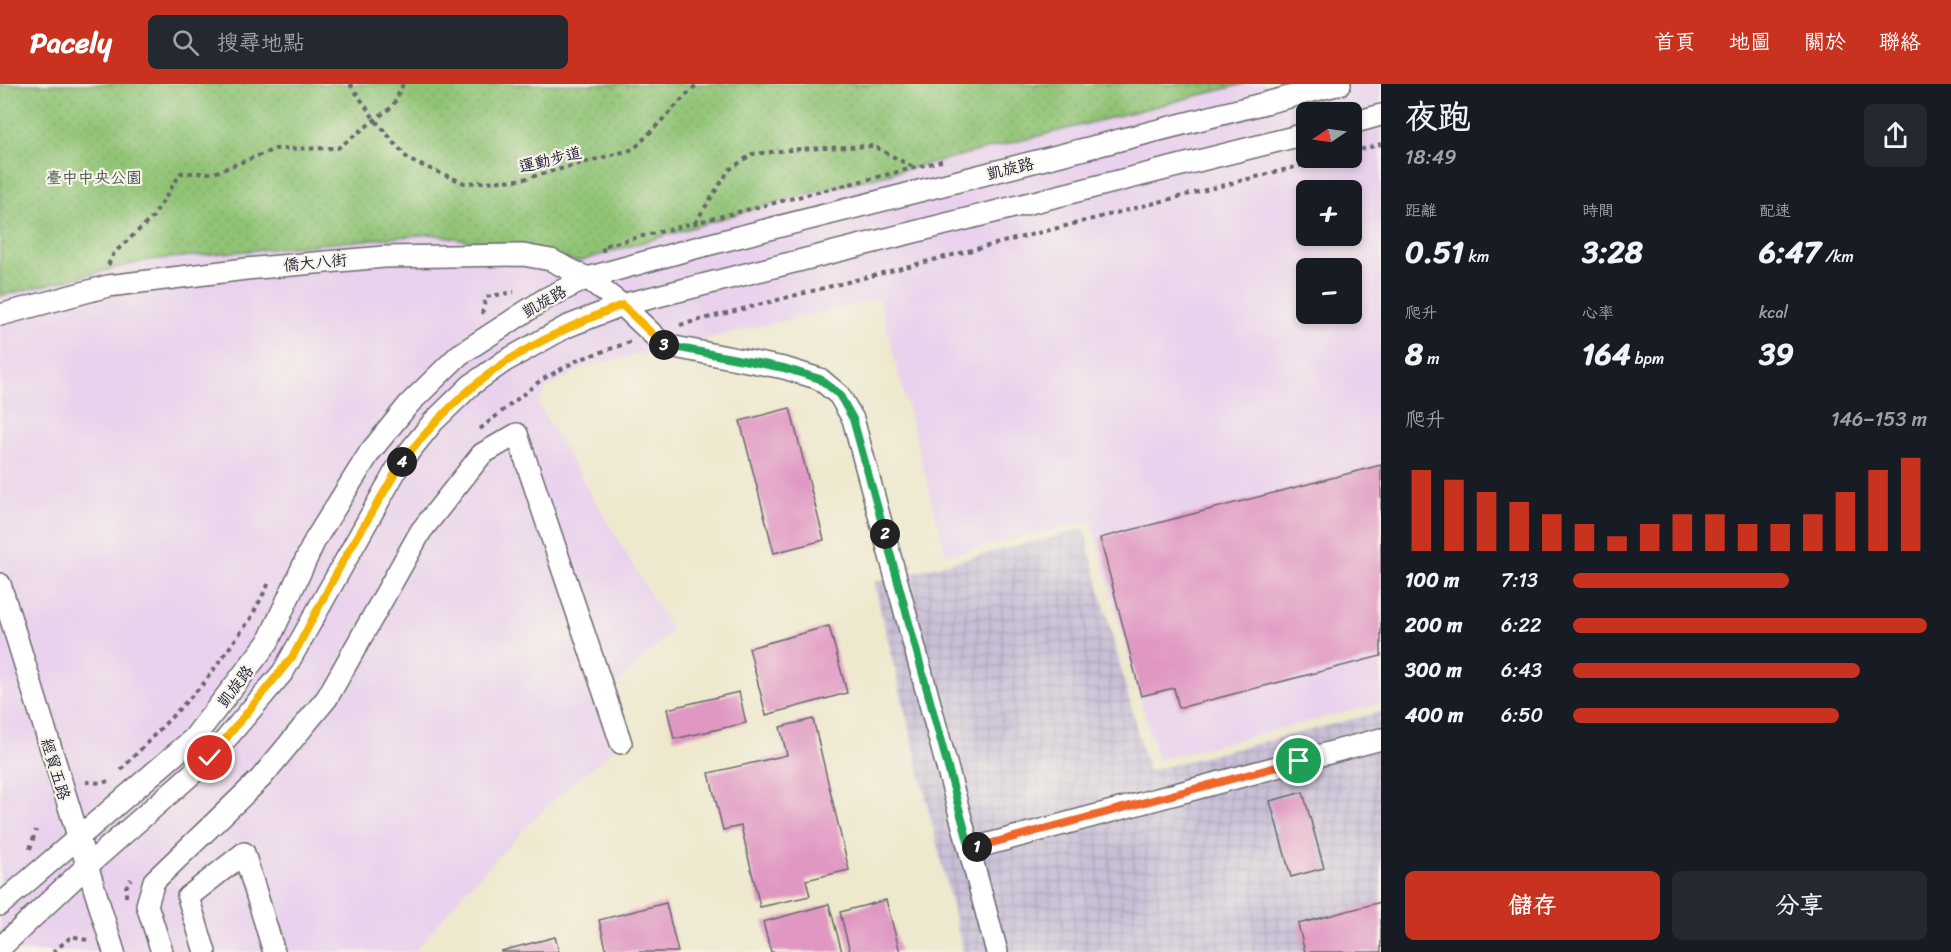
<!DOCTYPE html>
<html lang="zh-TW">
<head>
<meta charset="utf-8">
<style>
  body { margin:0; font-family:Sriracha,"LXGW WenKai TC",sans-serif; background:#242831; color:#f1f3f6; height:100vh; display:flex; flex-direction:column; font-size:22px; white-space:nowrap }
  * { box-sizing:border-box; margin:0 }
  p { font-size:20px; color:#9ea1a6 }
  .icon { flex:none; width:33px; height:33px; fill:none; stroke:currentColor; stroke-width:2; stroke-linecap:round; stroke-linejoin:round }
  .map { position:relative; flex:1; overflow:hidden }
  .side { display:flex; flex-direction:column; background:#171b24; width:570px }
  .side>* { flex:none }
  .needle { width:39px; rotate:257deg }
  .fabs { position:absolute; left:1296px; top:18px; display:grid; gap:12px }
  .fabs a { display:grid; place-items:center; width:66px; height:66px; border-radius:9px; background:#171b24; box-shadow:0 3px 9px #0003; font-size:30px }
  .pin { position:absolute; display:grid; place-items:center; width:51px; height:51px; color:#fff; margin:-26px; border:3px solid #fff; border-radius:50%; box-shadow:0 2px 6px #0007 }
  .km { position:absolute; width:30px; height:30px; margin:-15px; border-radius:50%; background:#222; color:#fff; font-size:16px; line-height:30px; text-align:center }
  .round { display:grid; place-items:center; flex:none; width:63px; height:63px; border-radius:9px; background:#242831 }
  .headline { display:flex; align-items:center; justify-content:space-between; height:102px; padding:0 24px }
  h1 { font-size:33px; font-weight:800; line-height:45px }
  .figures { display:grid; grid-template-columns:repeat(3,1fr); gap:9px; height:102px; padding:6px 24px }
  .figures div { display:grid; align-content:center }
  .figures b { font-size:30px; font-weight:800 }
  .figures small { font-size:16px; font-weight:400 }
  .figures p { font-size:16px }
  .chart { height:168px; padding:12px 24px }
  .chart p { display:flex; justify-content:space-between }
  .chart svg { width:100%; height:108px; margin-top:6px; stroke:#c8321e; stroke-width:6 }
  .action { display:flex; gap:12px; margin-top:auto; padding:12px 24px }
  .action a { flex:1; height:69px; border-radius:9px; background:#c8321e; color:#fff; font-size:24px; font-weight:800; line-height:69px; text-align:center }
  .action a+a { background:#242831; color:#f1f3f6 }
  ul { padding:0 24px; list-style:none; font-size:20px }
  li { display:grid; grid-template-columns:96px 72px 1fr; align-items:center; height:45px }
  li i { height:15px; border-radius:8px; background:#c8321e }
  header { display:flex; align-items:center; gap:36px; box-sizing:border-box; height:84px; padding:0 30px; background:#c8321e; color:#fff }
  header strong { font-size:28px }
  nav { display:flex; gap:33px; margin-inline-start:auto; font-size:21px }
  .search { width:420px; height:54px; background:#242831; display:flex; align-items:center; gap:15px; box-sizing:border-box; padding:0 21px; border-radius:9px; color:#9ea1a6; font-size:22px }
  main { display:flex; flex:1; min-height:0 }
  .map>svg:first-child { display:block }
</style>
</head>
<body>
<header>
<strong>Pacely</strong>
<div class="search"><svg class="icon" aria-label="search" viewBox="0 0 24 24"><circle cx="10" cy="10" r="6"/><path d="M15 15l6 6"/></svg>搜尋地點</div>
<nav><a>首頁</a><a>地圖</a><a>關於</a><a>聯絡</a></nav>
</header>
<main>
<div class="map">
<svg width="1381" height="868" viewBox="0 0 1381 868">
  <defs>
    <pattern id="industrial-grid" width="8" height="8" patternUnits="userSpaceOnUse" patternTransform="scale(1.5)"><rect width="8" height="8" fill="#c9bfd7"/><path d="M0 4h8M4 0v8" fill="none" stroke="#aca4b9"/></pattern>
    <pattern id="grass-dots" width="8" height="8" patternUnits="userSpaceOnUse" patternTransform="scale(1.5)"><rect width="8" height="8" fill="#90c374"/><path d="M2 2h.1M6 6h.1" fill="none" stroke="#7ca765" stroke-width="1.8" stroke-linecap="round"/></pattern>
  </defs>
  <rect width="100%" height="100%" fill="#f7f3e8"/>
  <filter id="ink" filterUnits="userSpaceOnUse"><feTurbulence type="fractalNoise" baseFrequency=".0167" numOctaves="2"/><feDisplacementMap in="SourceGraphic" scale="12" xChannelSelector="R" yChannelSelector="G"/><feConvolveMatrix kernelMatrix="1 2 1 2 8 2 1 2 1" color-interpolation-filters="sRGB"/></filter>
  <filter id="wash" filterUnits="userSpaceOnUse"><feTurbulence type="fractalNoise" baseFrequency=".008" numOctaves="4" result="noise"/><feDisplacementMap in="SourceGraphic" scale="24" xChannelSelector="R" yChannelSelector="G"/><feGaussianBlur stdDeviation="1.35" result="paint"/><feColorMatrix in="noise" values="0 0 0 0 0 0 0 0 0 0 0 0 0 0 0 0 0 1.4 0 .05"/><feComposite in="paint" operator="in"/></filter>
  <g filter="url(#wash)">
    <rect width="100%" height="100%" fill="#eee8cd"/>
    <!-- built -->
    <path fill="#e9d2ed" fill-rule="evenodd" d="M0,0H1381V619L1157,676L1091,436L946,471L879,215L587,282L545,305L538,320L672,547L606,610L622,658L547,722L465,807L414,868H0ZM1306,28H1352V74H1306ZM1306,106H1352V152H1306ZM1306,184H1352V230H1306Z"/>
    <!-- industrial -->
    <path fill="url(#industrial-grid)" d="M1084,445L1148,687L1381,628V868H963L874,498Z"/>
    <!-- grass -->
    <path fill="url(#grass-dots)" stroke="#597258" stroke-width="1.5" d="M0,0H1244L781,117L577,178L553,171L431,150L149,176L0,212Z"/>
    <g id="blocks">
      <!-- building -->
      <path fill="#e097c2" d="M790,324L824,456L774,469L740,337Z
        M1381,381V572L1179,624L1174,604L1141,612L1100,454Z
        M829,542L847,609L766,631L749,564Z
        M739,608L746,639L674,655L667,625Z
        M813,635L849,786L806,796L810,812L760,823L741,742L723,746L709,689L787,671L780,643Z
        M1303,708L1324,784L1291,793L1270,717Z
        M886,816L900,868H850L840,828Z
        M1381,818V868H1305L1298,840Z
        M666,819L678,868H607L599,836Z
        M829,820L842,868H771L763,838Z
        M555,853L559,868H501V867Z"/>
    </g>
  </g>
  <g filter="url(#ink)">
    <use href="#blocks" fill-opacity="0" stroke="#69676e" stroke-width="1.5"/>
    <g fill="none" stroke-linecap="round" stroke-linejoin="round">
      <defs>
        <path id="minor" d="M1352,39L1381,31
          M0,231L108,202L246,185L384,173L523,171L551,176L587,194L622,221L664,261L784,284L820,295L839,311L853,335L997,868
          M0,500L114,868
          M970,765L1381,655
          M0,821L193,655L268,558L315,456L370,368L409,320L459,271L545,215L587,194L695,164L1340,0
          M0,864L87,782L210,674L283,588L400,379L433,338L471,301L505,277L566,243L622,221L1306,50
          M162,868L147,821L154,797L261,694L327,614L421,447L482,370L517,350L621,659
          M205,868L188,813L244,769L274,868"/>
      </defs>
      <!-- minor casing -->
      <use href="#minor" stroke="#69676e" stroke-width="24"/>
      <!-- path -->
      <path stroke="#69676e" stroke-width="4" stroke-dasharray="4.5 4.5" stroke-linecap="butt" d="M350,0L375,36L409,76L464,99L520,96L634,65L697,0
        M1352,68L1381,60
        M695,139L729,86L752,70L800,65L873,62L913,83
        M603,168V162L945,76
        M108,181L114,169L152,134L181,89H214L275,65L338,64L393,22L403,0
        M482,230L486,213L514,208
        M680,241L1330,74
        M480,345L541,296L578,276L630,258
        M121,686L204,599L251,534L270,497
        M86,698L102,699L112,696
        M30,765L36,746
        M126,813V803L131,795
        M53,868L72,852L90,857"/>
      <!-- minor -->
      <use href="#minor" stroke="#fff" stroke-width="21"/>
    </g>
  </g>
  <g fill="none" stroke-linecap="round" stroke-linejoin="round" filter="url(#ink)">
    <defs>
      <path id="split-1" d="M977,763L1299,677"/>
      <path id="split-2" d="M885,450L970,765L977,763"/>
      <path id="split-3" d="M664,261L784,284L820,295L839,310L853,335L885,450"/>
      <path id="split-4" d="M402,378C468,293 523,260 622,221L664,261"/>
      <path id="split-5" d="M210,674L293,572L343,477L402,378"/>
    </defs>
    <!-- split-1 casing -->
    <use href="#split-1" stroke="#fff" stroke-width="12"/>
    <!-- split-2 casing -->
    <use href="#split-2" stroke="#fff" stroke-width="12"/>
    <!-- split-3 casing -->
    <use href="#split-3" stroke="#fff" stroke-width="12"/>
    <!-- split-4 casing -->
    <use href="#split-4" stroke="#fff" stroke-width="12"/>
    <!-- split-5 casing -->
    <use href="#split-5" stroke="#fff" stroke-width="12"/>
    <!-- split-1 -->
    <use href="#split-1" stroke="#f0652b" stroke-width="8"/>
    <!-- split-2 -->
    <use href="#split-2" stroke="#22a559" stroke-width="8"/>
    <!-- split-3 -->
    <use href="#split-3" stroke="#22a559" stroke-width="8"/>
    <!-- split-4 -->
    <use href="#split-4" stroke="#f5b400" stroke-width="8"/>
    <!-- split-5 -->
    <use href="#split-5" stroke="#f5b400" stroke-width="8"/>
  </g>
  <g text-anchor="middle" stroke-width="4.5" stroke-linejoin="round" paint-order="stroke">
    <!-- street labels -->
    <g font-size="16" fill="#22223b" stroke="#f7f3e8">
      <text transform="translate(550 75) rotate(-14)" y="6">運動步道</text>
      <text transform="translate(1010 84) rotate(-14)" y="6">凱旋路</text>
      <text transform="translate(315 178) rotate(-5)" y="6">僑大八街</text>
      <text transform="translate(544 217) rotate(-30)" y="6">凱旋路</text>
      <text transform="translate(235 602) rotate(-53)" y="6">凱旋路</text>
      <text transform="translate(56 685) rotate(73)" y="6">經貿五路</text>
    </g>
    <!-- park labels -->
    <g font-size="16" fill="#485a4f" stroke="#f7f3e8">
      <text x="94" y="99">臺中中央公園</text>
    </g>
  </g>
</svg>
<div class="fabs">
<a><svg class="needle" viewBox="-14 -14 28 28"><path d="M0-13l5 13h-10z" fill="#e53935"/><path d="M0 13l5-13h-10z" fill="#9ea1a6"/></svg></a>
<a>+</a>
<a>−</a>
</div>
<div class="pin" style="left:1299px;top:677px;background:#1e9e55"><svg class="icon" aria-label="arrive" viewBox="0 0 24 24"><path d="M6 21V4h12l-3 4 3 4H6"/></svg></div>
<div class="pin" style="left:210px;top:674px;background:#d93025"><svg class="icon" aria-label="check" viewBox="0 0 24 24"><path d="M5 12l5 5 9-10"/></svg></div>
<b class="km" style="left:977px;top:763px">1</b>
<b class="km" style="left:885px;top:450px">2</b>
<b class="km" style="left:664px;top:261px">3</b>
<b class="km" style="left:402px;top:378px">4</b>
</div>
<section class="side">
<div class="headline"><div><h1>夜跑</h1><p>18:49</p></div><a class="round"><svg class="icon" aria-label="share" viewBox="0 0 24 24"><path d="M12 15V3M7 8l5-5 5 5M5 13v7h14v-7"/></svg></a></div>
<div class="figures">
<div><p>距離</p><b>0.51<small> km</small></b></div>
<div><p>時間</p><b>3:28</b></div>
<div><p>配速</p><b>6:47<small> /km</small></b></div>
</div>
<div class="figures">
<div><p>爬升</p><b>8<small> m</small></b></div>
<div><p>心率</p><b>164<small> bpm</small></b></div>
<div><p>kcal</p><b>39</b></div>
</div>
<div class="chart"><p><span>爬升</span>146–153 m</p>
<svg viewBox="0 0 160 44" preserveAspectRatio="none"><path d="M5 44V11M15 44V15M25 44V20M35 44V24M45 44V29M55 44V33M65 44V38M75 44V33M85 44V29M95 44V29M105 44V33M115 44V33M125 44V29M135 44V20M145 44V11M155 44V6"/></svg>
</div>
<ul>
<li><b>100 m</b>7:13<i style="width:61%"></i></li>
<li><b>200 m</b>6:22<i style="width:100%"></i></li>
<li><b>300 m</b>6:43<i style="width:81%"></i></li>
<li><b>400 m</b>6:50<i style="width:75%"></i></li>
</ul>
<div class="action"><a>儲存</a><a>分享</a></div>
</section>
</main>
</body>
</html>
